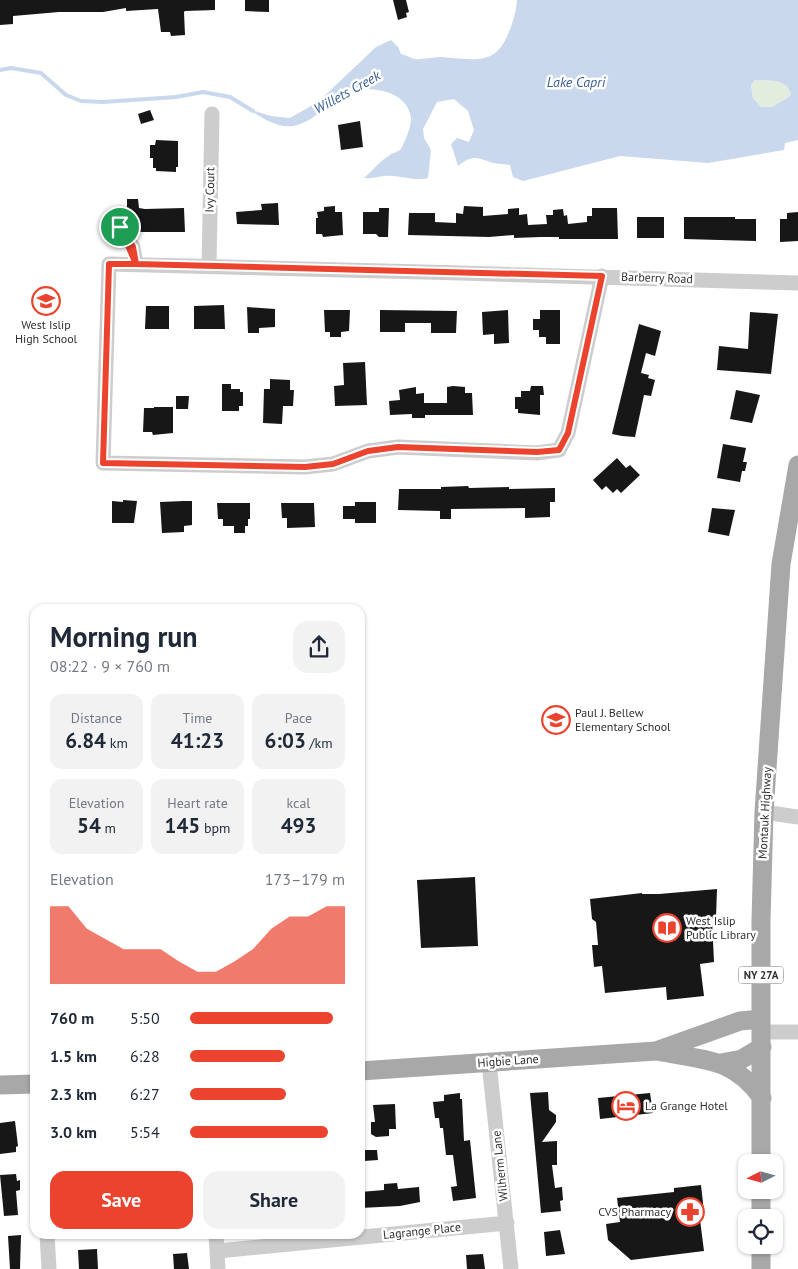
<!DOCTYPE html>
<html lang="en">
<head>
<meta charset="utf-8">
<style>
  body { margin:0; font-family:"PT Sans",sans-serif; background:#f2f2f3; color:#1f2937; height:100vh; display:flex; flex-direction:column; font-size:19px; white-space:nowrap }
  * { box-sizing:border-box; margin:0 }
  p { font-size:16px; color:#747a83 }
  .icon { flex:none; width:28px; height:28px; fill:none; stroke:currentColor; stroke-width:2; stroke-linecap:round; stroke-linejoin:round }
  .map { position:relative; flex:1; overflow:hidden }
  .details { position:absolute; left:30px; top:604px; width:335px; height:635px; display:flex; flex-direction:column; background:#fff; border-radius:15px; box-shadow:0 1px 4px #0004 }
  .details>* { flex:none }
  .needle { width:32px; rotate:264deg }
  .buttons { position:absolute; left:738px; top:1154px; display:grid; gap:10px }
  .buttons a { display:grid; place-items:center; width:45px; height:45px; border-radius:10px; background:#fff; box-shadow:0 1px 4px #0004; font-size:25px }
  .pin { position:absolute; display:grid; place-items:center; width:42px; height:42px; color:#fff; margin:-21px; border:2px solid #fff; border-radius:50%; box-shadow:0 1px 5px #0007 }
  .round { display:grid; place-items:center; flex:none; width:52px; height:52px; border-radius:15px; background:#f2f2f3 }
  .summary { display:flex; align-items:center; justify-content:space-between; height:85px; padding:0 20px }
  h1 { font-size:28px; font-weight:800; line-height:38px }
  .metrics { display:grid; grid-template-columns:repeat(3,1fr); gap:8px; height:85px; padding:5px 20px }
  .metrics div { display:grid; align-content:center; border-radius:12px; background:#f2f2f3; text-align:center }
  .metrics b { font-size:21px; font-weight:800 }
  .metrics small { font-size:14px; font-weight:400 }
  .metrics p { font-size:14px }
  .chart { height:140px; padding:10px 20px }
  .chart p { display:flex; justify-content:space-between }
  .chart svg { width:100%; height:90px; margin-top:5px; fill:#eb432d; opacity:.7 }
  .action { display:flex; gap:10px; margin-top:auto; padding:10px 20px }
  .action a { flex:1; height:58px; border-radius:15px; background:#eb432d; color:#fff; font-size:20px; font-weight:800; line-height:58px; text-align:center }
  .action a+a { background:#f2f2f3; color:#1f2937 }
  ul { padding:0 20px; list-style:none; font-size:16px }
  li { display:grid; grid-template-columns:80px 60px 1fr; align-items:center; height:38px }
  li i { height:12px; border-radius:6px; background:#eb432d }
  .map>svg:first-child { display:block }
</style>
</head>
<body>
<div class="map">
<svg width="798" height="1269" viewBox="0 0 798 1269">
  <rect width="100%" height="100%" fill="#fff"/>
  <!-- green -->
  <path fill="#e2eddd" d="M755,80L777,81L787,86L791,94C786,101 779,101 773,107H761L753,98L751,85Z"/>
  <!-- water -->
  <path fill="#c9d8ed" fill-rule="evenodd" d="M517,0H798V140L785,143L784,150L708,163L620,156L523,181L513,177L510,165C504,164 498,164 493,163C477,158 473,154 458,166L451,144L457,138L469,142L474,130L468,111L454,99L437,102L423,129L424,138L431,150L428,178C415,181 406,177 392,176C383,175 374,179 364,178C372,171 381,160 390,155C394,152 400,152 402,147C405,142 412,124 411,118C408,95 384,89 364,89C360,89 356,88 352,89C332,97 319,119 297,125C279,130 263,118 248,109L271,116L290,118L318,102L376,47L391,40L398,47L401,54C405,55 411,58 415,59C421,60 434,57 442,57C472,59 495,67 508,34C513,22 516,13 517,0ZM755,80L777,81L787,86L791,94C786,101 779,101 773,107H761L753,98L751,85Z"/>
  <g fill="none" stroke-linecap="round" stroke-linejoin="round">
    <!-- stream -->
    <path stroke="#c9d8ed" stroke-width="4" d="M0,70L11,68L41,73L66,95L81,101L103,102L176,97L203,92L230,97L253,111"/>
  </g>
  <!-- building -->
  <path fill="#171717" d="M0,0H215V10L185,11L184,12L185,35L171,36L170,32H161L158,9L126,11V8L103,12H59L13,16V24L0,25Z
    M245,0H269V12L245,11Z
    M393,0H406L409,12L406,13L407,17L398,20Z
    M150,110L154,120L141,124L138,114Z
    M360,121L363,147L341,150L338,125Z
    M156,140L178,141V167H176V172L156,171V168H153V158H150V145H155Z
    M127,199H138L139,208L145,209L184,208L185,232H135L128,222L120,218L119,208H127Z
    M278,203L279,225L237,224L236,212L262,210L261,204Z
    M335,206V212H342L343,235L323,237L322,234H316V218H318L317,212L324,211V207Z
    M464,206L483,207V216L508,214V209L519,208V215L527,214L528,225L547,224L546,215H553V210L563,209L564,216L567,215L568,224L587,222V216H592V208H617L618,239H559V237H541L514,238V235L489,237L408,235L409,213H435V222L456,223V213L463,214Z
    M379,208H389L388,237H379L376,234H363V212H379Z
    M798,212V241L780,242V219H787V213Z
    M637,217H664V238H637Z
    M684,217H735V219H756V241L684,239Z
    M224,305L225,329H194V306Z
    M146,306H169V329H145Z
    M247,307L275,309V327L259,328V333H248Z
    M324,310H350L349,331L341,332V337H330V332H325Z
    M380,310L457,311L456,333H431V323H405V332H380Z
    M508,310L509,343L494,344V334L483,335L482,312Z
    M540,310H560V344H546V337H539V330H533V319H540Z
    M750,312L778,314L771,374L717,370L719,346L748,349Z
    M639,324L661,331L655,356L646,353L641,373L649,375L648,378L655,380L651,396L644,395L635,437L622,436L612,434Z
    M365,362L367,405L335,406L334,386L344,385L343,363Z
    M270,379L290,380V390H294L293,406H283L282,424L263,423L264,389H270Z
    M222,384H231V389H240V392H243V406H239V411H222Z
    M453,386L465,387V393H472L473,415H425V418H412V414L390,415L389,401L400,400L399,390L416,387V394L424,393V403H447V387Z
    M531,386H543L544,395H540V415L518,413V409H515V397H521V391H530Z
    M736,390L760,395L752,423L730,419Z
    M176,396H189L188,409H176Z
    M154,407H173V433L153,435L152,432H143L144,408H154Z
    M723,444L746,448L743,462H747L745,471H742L740,482L717,478Z
    M617,458L626,468L630,465L640,475L621,493L617,489L613,493L606,486L602,490L593,480Z
    M468,486L469,488L509,487V489L555,488V502H550V517L525,518V508L451,509V519H440V511L398,510L399,489H441V487Z
    M123,500L137,501L134,523H112V501L123,502Z
    M184,501H192V525L184,526V532L162,533L160,502Z
    M355,502H376V523H355V519H343V506H355Z
    M217,503H250V519H248V526H245V533H234V526H223V519H218Z
    M281,503H314L315,527L287,528V518H282Z
    M712,508L735,510L729,536L708,532Z
    M475,877L478,946L421,948L417,880Z
    M717,889L716,918L712,919L714,962L700,964L704,996L667,1000L666,987L605,993L602,966L594,967L592,945H598L596,922L592,919L590,899L642,893V894H659Z
    M548,1092L549,1110L556,1115V1122L542,1142L557,1141V1165H552L555,1188L562,1187L563,1200L560,1201L561,1211L541,1213L530,1093Z
    M460,1093V1099H462L464,1141L470,1140L476,1198L453,1201L451,1187L457,1186L453,1155H446L443,1128H440L439,1118H435L433,1102L444,1101V1095Z
    M650,1093L653,1113L600,1119L598,1098Z
    M395,1104L396,1129H389V1136L376,1137L371,1134V1122H375L373,1105Z
    M15,1121L18,1146L16,1147V1152L0,1154V1123Z
    M363,1150H377L378,1160L364,1161Z
    M16,1174L17,1181L20,1180V1190L16,1191L18,1215L4,1216L0,1175Z
    M397,1183L398,1189L419,1187L420,1202L400,1206L360,1208V1192L384,1190V1184Z
    M701,1185L704,1212H699L704,1251L631,1260L608,1240L606,1224L620,1222L617,1198L674,1192V1188Z
    M560,1230L565,1254L546,1256L544,1232Z
    M21,1235L20,1269H10L8,1236Z
    M97,1249L98,1269H79L78,1250Z
    M187,1253L189,1269H174L173,1254Z
    M483,1254L485,1269H467L466,1255Z"/>
  <g fill="none" stroke-linecap="round" stroke-linejoin="round">
    <!-- minor -->
    <path stroke="#cdcdcd" stroke-width="15" d="M120,227L133,247L136,264
      M209,266L212,114
      M602,276L568,433L559,450L537,453L398,447L368,451L333,464L305,467L103,463L109,264C339,269 568,276 798,283
      M764,812L798,817
      M761,1032H798
      M489,1063L511,1269
      M47,1234L49,1269
      M216,1234L218,1269
      M218,1251L507,1223"/>
    <!-- major -->
    <path stroke="#a8a8a8" stroke-width="19" d="M657,1051C702,1060 733,1057 762,1098
      M721,1063L742,1059L762,1047
      M360,1071L656,1051L740,1021L761,1019
      M0,1085L35,1084
      M761,1162V920L764,812L781,564L798,465
      M761,1218V1190
      M761,1269V1245"/>
  </g>
  <g fill="none" stroke-linecap="round" stroke-linejoin="round">
    <defs>
      <path id="route" d="M120,227L136,264H109L103,463L305,467L333,464L368,451L398,447L537,452L559,450L568,433L602,276L136,264L133,247L120,227"/>
    </defs>
    <!-- route casing -->
    <use href="#route" stroke="#fff" stroke-width="10"/>
    <!-- route -->
    <use href="#route" stroke="#eb432d" stroke-width="6"/>
  </g>
  <!-- icons -->
  <defs>
    <symbol id="school-ring" viewBox="-11 -11 22 22"><circle r="9.5" fill="#fff" stroke="#eb432d" stroke-width="1.5"/><path d="M0-5L7-2L0 1L-7-2ZM-4 1L0 2.5L4 1V4Q0 6-4 4Z" fill="#eb432d"/></symbol>
    <symbol id="library-ring" viewBox="-11 -11 22 22"><circle r="9.5" fill="#fff" stroke="#eb432d" stroke-width="1.5"/><path d="M-6-4Q-3-5.5-.7-3.5V5Q-3 3-6 4ZM6-4Q3-5.5 .7-3.5V5Q3 3 6 4Z" fill="#eb432d"/></symbol>
    <symbol id="hotel-ring" viewBox="-11 -11 22 22"><circle r="9.5" fill="#fff" stroke="#eb432d" stroke-width="1.5"/><path d="M-6-4.5h1.5V1H6V5H4.5V3h-9V5H-6ZM-4 0a1.8 1.8 0 1 1 3.6 0ZM.5 0V-2.5h3Q6-2.5 6 0Z" fill="#eb432d"/></symbol>
    <symbol id="pharmacy-ring" viewBox="-11 -11 22 22"><circle r="9.5" fill="#fff" stroke="#eb432d" stroke-width="1.5"/><path d="M-2-6h4v4h4v4h-4v4h-4v-4h-4v-4h4Z" fill="#eb432d"/></symbol>
  </defs>
  <g fill-rule="evenodd">
    <use href="#school-ring" x="30" y="285" width="32" height="32"/>
    <use href="#school-ring" x="540" y="704" width="32" height="32"/>
    <use href="#library-ring" x="651" y="912" width="32" height="32"/>
    <use href="#hotel-ring" x="610" y="1090" width="32" height="32"/>
    <use href="#pharmacy-ring" x="674" y="1196" width="32" height="32"/>
  </g>
  <g text-anchor="middle" stroke-width="5" stroke-linejoin="round" paint-order="stroke">
    <!-- shield labels -->
    <rect fill="#fff" stroke="#6e6e6e" stroke-width="1" x="738.5" y="966.5" width="45" height="17" rx="4"/>
    <g font-size="11" font-weight="bold" fill="#303030">
      <text x="761" y="979">NY 27A</text>
    </g>
    <!-- street labels -->
    <g font-size="12" fill="#303030" stroke="#fff">
      <text transform="translate(210 190) rotate(-89)" y="4">Ivy Court</text>
      <text transform="translate(657 278) rotate(2)" y="4">Barberry Road</text>
      <text transform="translate(765 813) rotate(-87)" y="4">Montauk Highway</text>
      <text transform="translate(508 1061) rotate(-4)" y="4">Higbie Lane</text>
      <text transform="translate(500 1166) rotate(-96)" y="4">Wilherm Lane</text>
      <text transform="translate(422 1231) rotate(-6)" y="4">Lagrange Place</text>
    </g>
    <!-- poi labels -->
    <g font-size="12" fill="#303030" stroke="#fff" text-anchor="start">
      <text x="46" y="329" text-anchor="middle">West Islip<tspan x="46" dy="14">High School</tspan></text>
      <text x="575" y="717">Paul J. Bellew<tspan x="575" dy="14">Elementary School</tspan></text>
      <text x="686" y="925">West Islip<tspan x="686" dy="14">Public Library</tspan></text>
      <text x="645" y="1110">La Grange Hotel</text>
      <text x="671" y="1216" text-anchor="end">CVS Pharmacy</text>
    </g>
    <!-- water labels -->
    <g font-size="14" font-style="italic" fill="#3a6095" stroke="#fff">
      <text x="576" y="87">Lake Capri</text>
      <text transform="translate(347 92) rotate(-29)" y="5">Willets Creek</text>
    </g>
  </g>
</svg>
<div class="buttons">
<a><svg class="needle" viewBox="-14 -14 28 28"><path d="M0-13l5 13h-10z" fill="#e53935"/><path d="M0 13l5-13h-10z" fill="#747a83"/></svg></a>
<a><svg class="icon" aria-label="locate" viewBox="0 0 24 24"><circle cx="12" cy="12" r="6"/><path d="M12 2v4M12 18v4M2 12h4M18 12h4"/></svg></a>
</div>
<div class="pin" style="left:120px;top:227px;background:#1e9e55"><svg class="icon" aria-label="arrive" viewBox="0 0 24 24"><path d="M6 21V4h12l-3 4 3 4H6"/></svg></div>
<section class="details">
<div class="summary"><div><h1>Morning run</h1><p>08:22 · 9 × 760 m</p></div><a class="round"><svg class="icon" aria-label="share" viewBox="0 0 24 24"><path d="M12 15V3M7 8l5-5 5 5M5 13v7h14v-7"/></svg></a></div>
<div class="metrics">
<div><p>Distance</p><b>6.84<small> km</small></b></div>
<div><p>Time</p><b>41:23</b></div>
<div><p>Pace</p><b>6:03<small> /km</small></b></div>
</div>
<div class="metrics">
<div><p>Elevation</p><b>54<small> m</small></b></div>
<div><p>Heart rate</p><b>145<small> bpm</small></b></div>
<div><p>kcal</p><b>493</b></div>
</div>
<div class="chart"><p><span>Elevation</span>173–179 m</p>
<svg viewBox="0 0 160 44" preserveAspectRatio="none"><path d="M0 44V6L10 6L20 17L30 22L40 27L50 27L60 27L70 33L80 38L90 38L100 33L110 27L120 17L130 11L140 11L150 6L160 6V44z"/></svg>
</div>
<ul>
<li><b>760 m</b>5:50<i style="width:92%"></i></li>
<li><b>1.5 km</b>6:28<i style="width:61%"></i></li>
<li><b>2.3 km</b>6:27<i style="width:62%"></i></li>
<li><b>3.0 km</b>5:54<i style="width:89%"></i></li>
</ul>
<div class="action"><a>Save</a><a>Share</a></div>
</section>
</div>
</body>
</html>
